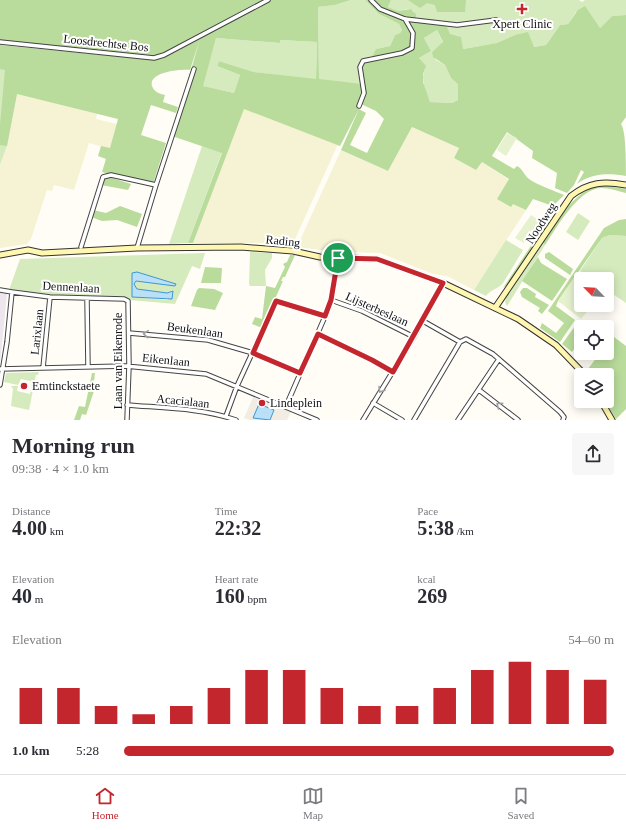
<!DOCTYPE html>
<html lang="en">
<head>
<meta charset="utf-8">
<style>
  body { margin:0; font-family:Georgia,serif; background:#f7f7f7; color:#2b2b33; height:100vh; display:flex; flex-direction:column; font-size:15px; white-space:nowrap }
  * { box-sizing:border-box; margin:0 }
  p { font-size:13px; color:#7c7c81 }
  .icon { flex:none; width:22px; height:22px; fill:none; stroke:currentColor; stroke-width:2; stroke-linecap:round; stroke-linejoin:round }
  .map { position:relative; height:420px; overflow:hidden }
  .drawer { display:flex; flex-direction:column; background:#fff; flex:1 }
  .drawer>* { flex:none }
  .needle { width:26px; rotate:295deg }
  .controls { position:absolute; left:574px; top:272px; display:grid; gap:8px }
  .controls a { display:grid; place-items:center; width:40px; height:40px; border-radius:4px; background:#fff; box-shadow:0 2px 10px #0003; font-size:20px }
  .pin { position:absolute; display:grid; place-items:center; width:34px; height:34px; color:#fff; margin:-17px; border:2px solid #fff; border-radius:50%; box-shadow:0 1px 4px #0007 }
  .round { display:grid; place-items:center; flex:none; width:42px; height:42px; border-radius:4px; background:#f7f7f7 }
  .head { display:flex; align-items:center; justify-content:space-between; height:68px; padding:0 12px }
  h1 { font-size:22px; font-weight:800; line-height:30px }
  .metrics { display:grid; grid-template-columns:repeat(3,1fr); gap:6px; height:68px; padding:4px 12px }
  .metrics div { display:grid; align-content:center }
  .metrics b { font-size:20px; font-weight:800 }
  .metrics small { font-size:11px; font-weight:400 }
  .metrics p { font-size:11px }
  .chart { height:112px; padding:8px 12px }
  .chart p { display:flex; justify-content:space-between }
  .chart svg { width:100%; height:72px; margin-top:4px; stroke:#c4262e; stroke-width:6 }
  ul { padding:0 12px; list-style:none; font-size:13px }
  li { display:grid; grid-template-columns:64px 48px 1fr; align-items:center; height:30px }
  li i { height:10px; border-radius:5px; background:#c4262e }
  .tab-bar { display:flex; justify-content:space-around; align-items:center; height:56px; border-top:1px solid #e1e1e2; background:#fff; font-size:11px; color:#7c7c81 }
  .tab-bar a { display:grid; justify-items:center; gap:2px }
  .tab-bar .active { color:#c4262e }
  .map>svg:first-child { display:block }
</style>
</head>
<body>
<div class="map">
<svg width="626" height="420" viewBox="0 0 626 420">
  <rect width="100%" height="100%" fill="#fffdf5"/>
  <!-- industrial -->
  <path fill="#eee6ef" d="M0,287L7,294L0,365Z"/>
  <!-- farmland -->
  <path fill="#f6f3d4" d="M17,94L73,107L97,114L96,119L117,124L110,149L89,143L74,190L54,185L52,191L47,190L31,239L27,244L0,248V165L7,146Z
    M243,108L338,144L292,246L260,243H193Z
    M412,127L459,148L454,158L476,170L482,162L509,180L513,203L526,210L474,290L447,276L433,274L380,253L338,252L297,247L341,150L388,171Z"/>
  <!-- green -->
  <path fill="#d5ebbd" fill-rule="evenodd" d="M351,0H365L379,14L399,24L402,30L400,33L395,35L390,46L376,49L363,84L319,80L318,7L335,5Z
    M391,0H579L582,2L585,0H626V15L612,16L600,28L576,12L568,24L560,25L546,45L534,47L515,35L498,43L463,49L450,34L415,18L414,11L408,9L398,11L388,7Z
    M437,30L443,43L432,52L436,60L445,65L451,78L459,84L458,100L452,103L430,102C426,93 420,78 425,69L419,58L431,51L424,38Z
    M216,38L279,43L280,40L317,42L316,80L254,72L219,61L217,66L240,75L234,93L202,86Z
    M0,66L22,67L7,146L0,165Z
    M202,146L222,152L188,243L169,244Z
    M578,213L590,221L578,240L566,232Z
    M610,235L626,236V303L607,290V279H592L580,271L602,238Z
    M506,240L523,250L503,283C498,289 490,290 486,296L474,290Z
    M543,243L545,245L507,306L505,302L507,295Z
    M250,252L272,253V258L265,270L266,286H250L249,284Z
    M205,253L200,269L192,266L175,304L130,300L122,296L50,295L9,290L20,259ZM133,272L176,284L170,285L136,281L134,284L137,289L167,293L172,290L168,300L132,297Z
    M39,372L38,375H36L29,410L11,406L13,389L11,386H18L17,391L30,394L32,384L30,381L21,379L18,385L4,382L6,373Z"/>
  <!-- forest -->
  <path fill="#b9dc9c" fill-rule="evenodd" d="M0,0H351L335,5L318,7L319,79L363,84L360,65L365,60L373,58L372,57L376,49L390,46L395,35L400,33L402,30L399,24L379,14L365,0H391L388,7L398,11L411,9L416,14V18L438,20L445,23L450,34L461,37L463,49L497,43L515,35L528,32L534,47L546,45L560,25L568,24L578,10L585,6L600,28L612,16L626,15V117L621,124C626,130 626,164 626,176C609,173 591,173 577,184L584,172L581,170L574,185L567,193L555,188L557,173L532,158L533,151L507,132L492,156L514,169L517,166C523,169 524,175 529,179C539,186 553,190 564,195L553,206L533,199L526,210L513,204L511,207L497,199L509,179L482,162L476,170L454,158L459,148L412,127L388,171L341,150L359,109L340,146L244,109L193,243H188L222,153L172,136L200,39L190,70C181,69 148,72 152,86C154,92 160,94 165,95L163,102L178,107L176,113L151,105L141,135L166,143L152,187L102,172L106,159L98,156L101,146L110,148L118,119L17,94L7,146L0,145V124L5,70L0,69V45L154,60L163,58L200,39L201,36L164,54L153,56L0,40ZM437,30L443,42L432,52L433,57L445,65L451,78L458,84V100L452,103L430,102L423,82V74L426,66L419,58L431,51L424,38ZM216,38L280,43V40L317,42L316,79L254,72L219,61L217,66L240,75L234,93L203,86ZM361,104L376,111L384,119L367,153L350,145L366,113L359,109Z
    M408,0H466L465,12H437L435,5L427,3L420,8Z
    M106,176L131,184L128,190L101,185Z
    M602,185L626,189V193C618,191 609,188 601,188C578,189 557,227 545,245L543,243C558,221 573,190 602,185Z
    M120,206L142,214L137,227L117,220L102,221L91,217L93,210L106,213Z
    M626,219V236L610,235L602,238L558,301L556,306L575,320L560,342L540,328L542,323L556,333L564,323L548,311L604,228L619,220Z
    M548,220L552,222L512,281L503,288Z
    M549,252L573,269L570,275L545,258V254Z
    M290,255H295L285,277H283L281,281H283L262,328L252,324L255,317L262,319L266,286L275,288L285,267L283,264L287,262Z
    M538,257L541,263L567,279L552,301L522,281Z
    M205,267L222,268L221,283H201Z
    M199,288L214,289L223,293L215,310L191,306L197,290Z
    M523,288H527L536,294L535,297L549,305L542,314L538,311L540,308L522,297L520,292Z
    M578,322L585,327H581V340L572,352L562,344Z
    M614,337L626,346V409L616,419L605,401H607V375H591L588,369L600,353H607V346Z
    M92,373H95L94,381L96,385L86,415L82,414L80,420H74L79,406L85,407Z"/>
  <!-- pitch -->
  <path fill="#e6f2cf" d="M507,133L517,138L506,156L497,150Z
    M531,215L540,221L524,243L515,238Z
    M577,273L585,279H581V305H592L581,319L558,301Z"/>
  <!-- plaza -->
  <path fill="#f1ede2" d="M254,395L292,410L287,420H250L244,418Z"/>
  <!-- water -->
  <path fill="#b9e0f7" stroke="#3f96cf" d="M137,272L176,284L175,286L136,281L134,284L137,289L167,293L173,291L172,299L132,297V273Z
    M259,404L274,410L270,420L253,418Z"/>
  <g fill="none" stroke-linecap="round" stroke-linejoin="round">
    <defs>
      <path id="street" d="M371,0L380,9L405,19L457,25L496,20
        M0,42L154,58L164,55L268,0
        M359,106L364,93L360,67L363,61L402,53L412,48L413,33L405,19
        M81,247L103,177L111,175L156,185L194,69
        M137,248L156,185
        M0,290L12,292
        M87,299L88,367
        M331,300L362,311L414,337
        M423,321L460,342L466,339L493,354L560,412L564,417L563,420
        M129,333L208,340L253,353L300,373
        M318,334L372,360L393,372
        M43,368L50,297
        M0,369L126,366L206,374L317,420
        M0,385L7,342L12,292L50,297L124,299L128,301L129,366L127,420
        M479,390L518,420
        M373,403L402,420
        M127,405C163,408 202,408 236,420
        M286,406L330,305L338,258
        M226,416L237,386L276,301L325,316
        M363,420L414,337L443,283
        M414,420L460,342
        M458,420L499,359"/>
      <path id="secondary" d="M0,255L28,250L42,253L137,248L241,247L293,251L320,257L377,259L443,283L518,319L556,345L585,375
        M495,308L571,196C589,182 604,181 626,185
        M601,401L612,420"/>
    </defs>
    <!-- street casing -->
    <use href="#street" stroke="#444" stroke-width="5.5"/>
    <!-- secondary casing -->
    <use href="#secondary" stroke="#333" stroke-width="7"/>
    <!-- street -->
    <use href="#street" stroke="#fff" stroke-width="3.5"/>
    <!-- secondary -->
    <use href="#secondary" stroke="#fff6b0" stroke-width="5"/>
  </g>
  <!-- one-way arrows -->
  <defs><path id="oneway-chevron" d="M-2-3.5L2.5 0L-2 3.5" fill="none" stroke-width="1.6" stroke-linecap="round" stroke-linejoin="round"/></defs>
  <g stroke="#a0a0a0">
    <use href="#oneway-chevron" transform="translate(146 334) rotate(-176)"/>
    <use href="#oneway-chevron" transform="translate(381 390) rotate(122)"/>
    <use href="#oneway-chevron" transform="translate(499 405) rotate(-143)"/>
  </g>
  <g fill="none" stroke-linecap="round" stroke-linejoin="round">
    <defs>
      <path id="route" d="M338,258L377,259L443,283L393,372L372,360L318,334L300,373L253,353L276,301L325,316L331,300Z"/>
    </defs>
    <!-- route casing -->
    <use href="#route" stroke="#fff" stroke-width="8"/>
    <!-- route -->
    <use href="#route" stroke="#c4262e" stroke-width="5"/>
  </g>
  <!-- markers -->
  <g fill="#c4262e" stroke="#fff" stroke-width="1.5">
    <path d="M520 3h4v4h4v4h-4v4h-4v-4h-4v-4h4z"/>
    <circle cx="24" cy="386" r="4"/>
    <circle cx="262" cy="403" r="4"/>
  </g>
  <g text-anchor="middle" stroke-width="4" stroke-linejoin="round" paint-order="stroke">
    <!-- poi labels -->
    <g font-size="12" fill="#111" stroke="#fff" text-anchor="start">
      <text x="522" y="28" text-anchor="middle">Xpert Clinic</text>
      <text x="32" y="390">Emtinckstaete</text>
      <text x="270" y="407">Lindeplein</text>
    </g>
    <!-- street labels -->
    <g font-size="12" fill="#111" stroke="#fff">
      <text transform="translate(106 43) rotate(6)" y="4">Loosdrechtse Bos</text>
      <text transform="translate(541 223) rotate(-57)" y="4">Noodweg</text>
      <text transform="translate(283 241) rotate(6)" y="4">Rading</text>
      <text transform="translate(71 287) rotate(3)" y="4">Dennenlaan</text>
      <text transform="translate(377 309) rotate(24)" y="4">Lijsterbeslaan</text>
      <text transform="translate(195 330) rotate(8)" y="4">Beukenlaan</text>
      <text transform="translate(37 332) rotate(-84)" y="4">Larixlaan</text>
      <text transform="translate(166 360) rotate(6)" y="4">Eikenlaan</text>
      <text transform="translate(118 361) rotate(-90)" y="4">Laan van Eikenrode</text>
      <text transform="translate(183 401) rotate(6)" y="4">Acacialaan</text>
    </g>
  </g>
</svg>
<div class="controls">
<a><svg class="needle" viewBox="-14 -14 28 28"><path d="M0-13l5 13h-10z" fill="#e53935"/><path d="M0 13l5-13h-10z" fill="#7c7c81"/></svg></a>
<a><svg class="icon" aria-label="locate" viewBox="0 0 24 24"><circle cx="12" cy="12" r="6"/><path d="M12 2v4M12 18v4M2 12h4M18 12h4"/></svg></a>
<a><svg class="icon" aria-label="layers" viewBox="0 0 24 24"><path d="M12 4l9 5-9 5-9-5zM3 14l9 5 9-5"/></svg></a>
</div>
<div class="pin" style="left:338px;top:258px;background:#1e9e55"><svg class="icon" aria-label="arrive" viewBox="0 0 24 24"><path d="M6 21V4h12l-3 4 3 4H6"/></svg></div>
</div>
<section class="drawer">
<div class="head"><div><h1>Morning run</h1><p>09:38 · 4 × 1.0 km</p></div><a class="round"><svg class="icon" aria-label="share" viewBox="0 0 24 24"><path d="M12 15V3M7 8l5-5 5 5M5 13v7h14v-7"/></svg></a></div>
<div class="metrics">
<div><p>Distance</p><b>4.00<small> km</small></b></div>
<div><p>Time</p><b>22:32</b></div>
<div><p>Pace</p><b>5:38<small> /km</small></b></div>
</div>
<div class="metrics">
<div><p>Elevation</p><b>40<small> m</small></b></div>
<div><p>Heart rate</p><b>160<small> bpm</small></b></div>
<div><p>kcal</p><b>269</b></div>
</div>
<div class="chart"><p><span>Elevation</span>54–60 m</p>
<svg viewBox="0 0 160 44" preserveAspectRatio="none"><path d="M5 44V22M15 44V22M25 44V33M35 44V38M45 44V33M55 44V22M65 44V11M75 44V11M85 44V22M95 44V33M105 44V33M115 44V22M125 44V11M135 44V6M145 44V11M155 44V17"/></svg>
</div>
<ul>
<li><b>1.0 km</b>5:28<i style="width:100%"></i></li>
</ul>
</section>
<nav class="tab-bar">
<a class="active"><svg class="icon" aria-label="home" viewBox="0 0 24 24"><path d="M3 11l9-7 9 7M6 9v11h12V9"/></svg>Home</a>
<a><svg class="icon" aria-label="map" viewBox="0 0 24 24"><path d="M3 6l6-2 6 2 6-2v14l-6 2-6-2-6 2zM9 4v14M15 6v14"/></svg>Map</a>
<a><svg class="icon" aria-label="saved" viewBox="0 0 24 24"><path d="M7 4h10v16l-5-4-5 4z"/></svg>Saved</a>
</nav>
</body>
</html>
